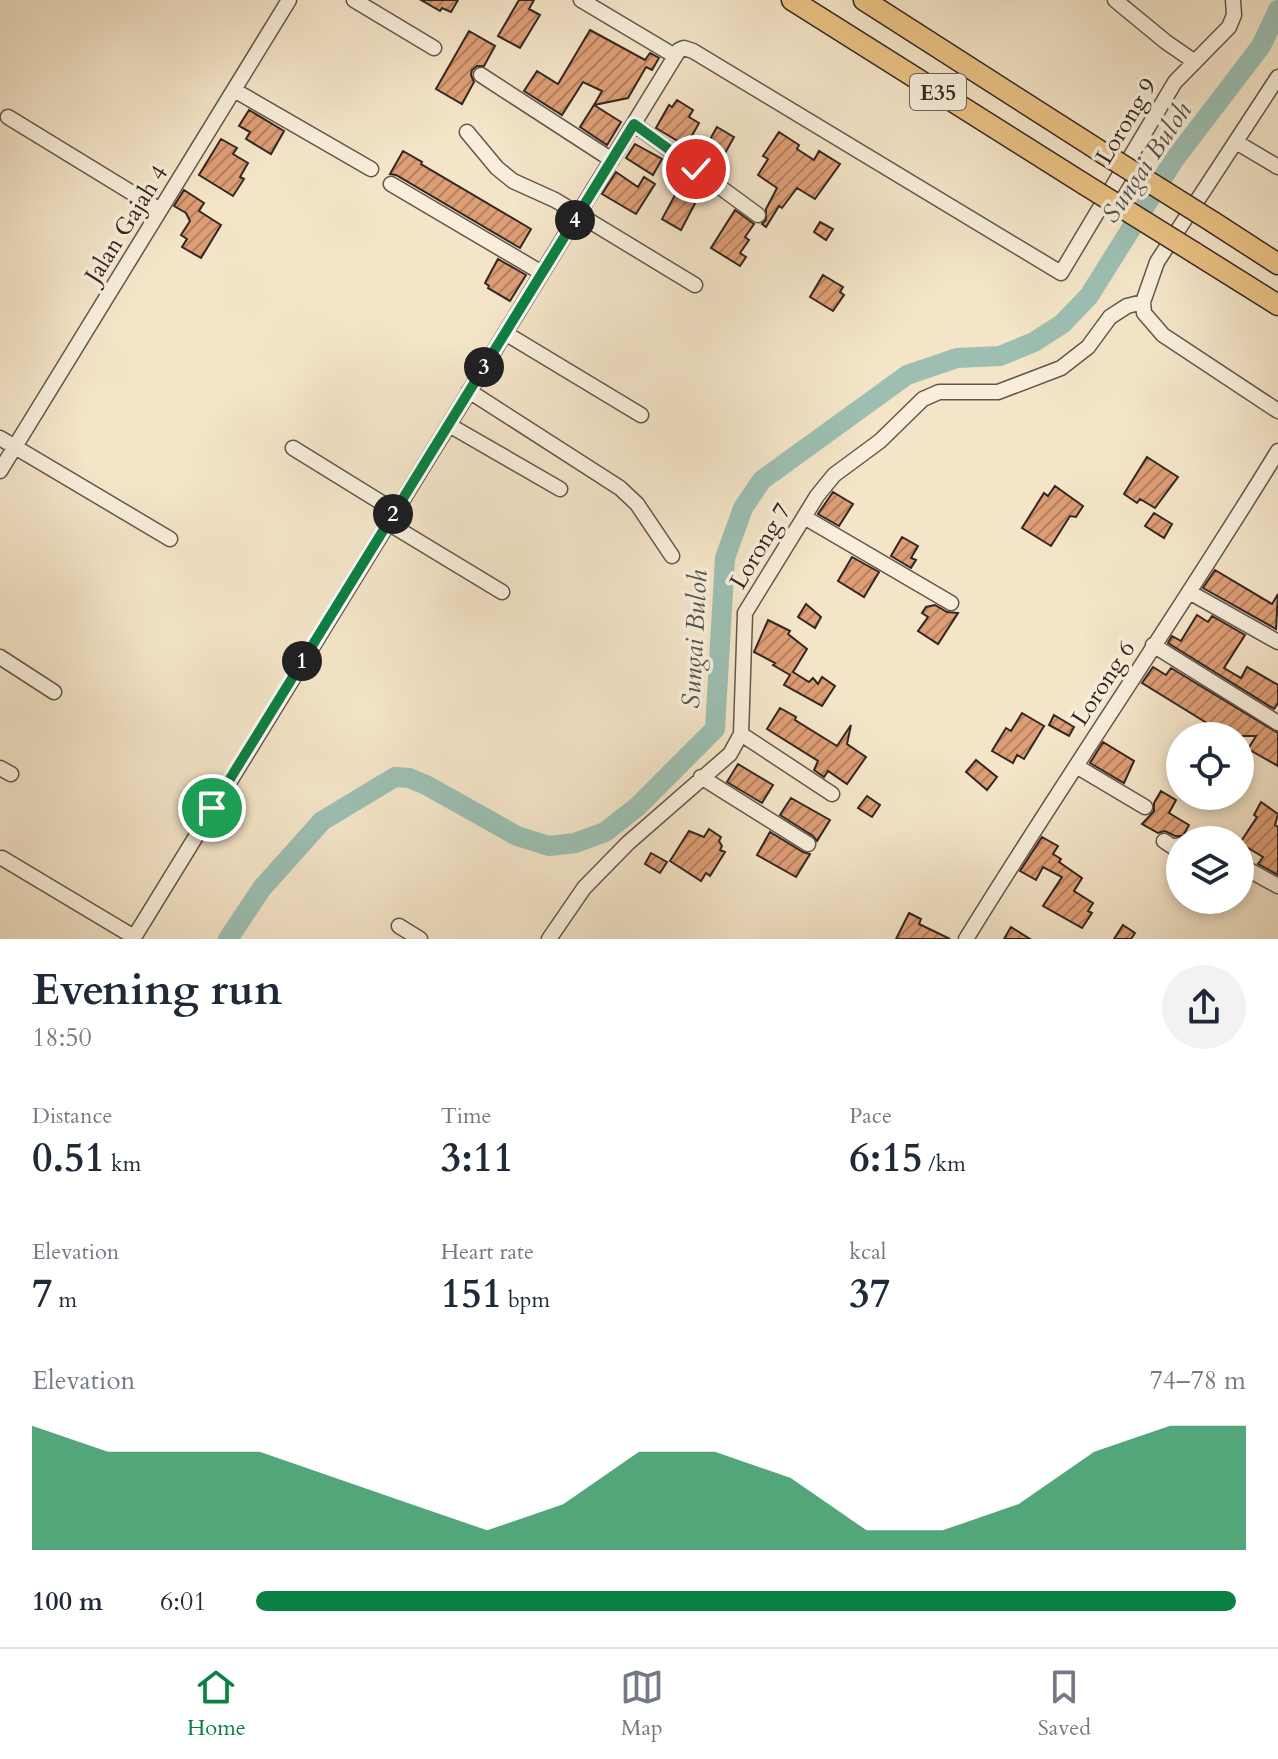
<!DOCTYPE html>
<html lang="en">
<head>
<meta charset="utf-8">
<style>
  body { margin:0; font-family:Cardo,serif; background:#f2f2f3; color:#1f2937; height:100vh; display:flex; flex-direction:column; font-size:30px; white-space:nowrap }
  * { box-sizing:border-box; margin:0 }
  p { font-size:26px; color:#747a83 }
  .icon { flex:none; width:44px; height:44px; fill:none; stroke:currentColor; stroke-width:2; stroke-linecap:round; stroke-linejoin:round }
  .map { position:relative; height:939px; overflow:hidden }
  .drawer { display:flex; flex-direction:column; background:#fff; flex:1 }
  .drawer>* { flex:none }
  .buttons { position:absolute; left:1166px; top:722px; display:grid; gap:16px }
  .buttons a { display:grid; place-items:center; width:88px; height:88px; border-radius:50%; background:#fff; box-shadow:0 4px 12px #0003; font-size:40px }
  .pin { position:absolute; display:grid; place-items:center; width:68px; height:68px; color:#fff; margin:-34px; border:4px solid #fff; border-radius:50%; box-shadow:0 2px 8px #0007 }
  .km { position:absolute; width:40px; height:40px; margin:-20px; border-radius:50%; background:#222; color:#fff; font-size:22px; line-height:40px; text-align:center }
  .round { display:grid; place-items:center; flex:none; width:84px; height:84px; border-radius:42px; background:#f2f2f3 }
  .overview { display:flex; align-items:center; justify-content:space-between; height:136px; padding:0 32px }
  h1 { font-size:44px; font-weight:600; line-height:60px }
  .figures { display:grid; grid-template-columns:repeat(3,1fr); gap:12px; height:136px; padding:8px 32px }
  .figures div { display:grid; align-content:center }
  .figures b { font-size:40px; font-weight:600 }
  .figures small { font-size:22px; font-weight:400 }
  .figures p { font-size:22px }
  .chart { height:224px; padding:16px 32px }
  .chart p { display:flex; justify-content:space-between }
  .chart svg { width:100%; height:144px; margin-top:8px; fill:#0b8043; opacity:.7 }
  ul { padding:0 32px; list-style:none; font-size:26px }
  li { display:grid; grid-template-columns:128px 96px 1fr; align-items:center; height:60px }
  li i { height:20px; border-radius:10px; background:#0b8043 }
  .dock { display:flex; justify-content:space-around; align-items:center; height:112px; border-top:2px solid #e0e1e3; background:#fff; font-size:22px; color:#747a83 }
  .dock a { display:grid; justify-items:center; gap:4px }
  .dock .on { color:#0b8043 }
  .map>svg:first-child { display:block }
</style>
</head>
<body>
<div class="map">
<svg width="1278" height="939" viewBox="0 0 1278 939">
  <defs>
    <pattern id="building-hatch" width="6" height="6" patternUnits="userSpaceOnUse" patternTransform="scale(2)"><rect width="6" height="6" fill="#dd9d75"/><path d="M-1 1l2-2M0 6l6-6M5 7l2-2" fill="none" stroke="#b48060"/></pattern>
  </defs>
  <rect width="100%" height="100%" fill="#f4e5c8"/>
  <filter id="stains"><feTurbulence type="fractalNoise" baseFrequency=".0025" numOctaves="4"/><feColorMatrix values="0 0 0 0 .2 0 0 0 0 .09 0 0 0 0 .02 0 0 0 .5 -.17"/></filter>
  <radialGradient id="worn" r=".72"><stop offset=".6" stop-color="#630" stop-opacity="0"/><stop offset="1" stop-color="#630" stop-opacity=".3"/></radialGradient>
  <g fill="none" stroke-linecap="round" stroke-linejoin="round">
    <!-- river -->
    <path stroke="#9cbfb2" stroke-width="20" d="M228,939L262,888L322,821L395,777L409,778L426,785L517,836L549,846L575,843L605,832L637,807L715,729L725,558L743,508L762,480L907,375L957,358L1000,356L1034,342L1062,324L1089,296L1174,160L1261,46L1278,10"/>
  </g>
  <!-- building -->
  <path fill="url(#building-hatch)" stroke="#332621" stroke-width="2" d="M421,0H458L451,12L442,8L440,11Z
    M519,0H534L529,9L540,15L520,48L498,36Z
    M590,30L645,60L650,53L659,58L652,70L646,67L628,98L594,105L602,91L583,82L562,115L524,91L537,71L558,84Z
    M469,31L495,46L484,66H477L472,70L471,75L474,82L462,104L436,89Z
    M677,100L693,110L689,117L699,123L686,146L656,128L669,105L672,107Z
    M594,105L621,122L607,145L580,127Z
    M249,110L284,131L271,154L246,139L250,132L239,126Z
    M717,127L734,137L720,162L703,152Z
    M779,132L799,145L797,149L814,160L819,151L840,164L815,199L797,188L782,208L779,206L766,227L762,224L766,220V209L777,188L758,175L768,159L763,156Z
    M221,139L237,148L233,154L248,163L240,177L244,179L233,196L199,175Z
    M635,144L662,159L653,175L626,158Z
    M403,151L422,162L421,164L531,229L520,248L396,175L390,174Z
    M616,172L638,187L644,177L655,184L636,214L602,194Z
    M680,186L699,196L681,230L662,219Z
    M184,190L204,203L199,211L221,225L201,258L182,247L187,239L181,235L190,221L186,213L174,206Z
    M735,210L754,224L745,237L749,240L740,253L746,257L740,266L711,248Z
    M820,222L833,229L826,240L814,232Z
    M498,259L526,275L510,301L488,288L489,286L485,283Z
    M823,275L843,287L840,292L844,295L833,311L810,297Z
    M1147,457L1178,477L1155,508L1140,499L1137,503L1124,494Z
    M1055,486L1083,506L1076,517L1070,516L1051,546L1022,528L1044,493L1048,496Z
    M833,492L853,504L839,526L818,514Z
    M1154,513L1172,524L1164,538L1145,526Z
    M902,537L918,546L911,558L916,560L911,568L891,556Z
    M852,557L879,572L864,597L838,581Z
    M1215,570L1272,604L1278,594L1276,629L1203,588Z
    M806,604L821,617L815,628L798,617Z
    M935,605L947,612L958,613L938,644L918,631L928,617L922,613L926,607Z
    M1197,615L1208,622L1212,616L1245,635L1224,668L1241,678L1247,667L1278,685V703L1274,709L1168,643L1172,636L1181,641Z
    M768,620L790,631L788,634L807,649L793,672L809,682L813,678L818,684L822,677L835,686L822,706L784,685L790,675L773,665L775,663L754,652Z
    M1153,667L1166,675L1171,668L1278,733V766L1248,749L1256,736H1228L1142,683Z
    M780,708L796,717L795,720L837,746L851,725L847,744L866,757L847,784L828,771L824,777L814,770L818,761L767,729Z
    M1022,713L1044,726L1024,759L1017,755L1013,763L992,751L1006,728L1011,731Z
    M1054,715L1074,727L1069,736L1049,725Z
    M1103,742L1134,761L1124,783L1090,763Z
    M976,760L997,777L987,790L966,772Z
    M738,764L773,785L762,803L727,782Z
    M1161,791L1176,800L1169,813L1189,825L1183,836H1175L1165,831L1158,833L1142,824L1154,811V803Z
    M867,796L880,805L872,817L858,808Z
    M791,798L830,820L817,841L813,836L780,815Z
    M1261,802L1278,814L1275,825L1278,827V875L1258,864L1263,857L1240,843L1257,817L1254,815Z
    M709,829L721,837L719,841L722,846L720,850L725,852L710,876L706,873L701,881L670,861L689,831L704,837Z
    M770,832L803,852L810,854L796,877L757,855Z
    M1042,837L1058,846L1053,854L1061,859L1059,862L1082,878L1074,891L1093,903L1088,911L1092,913L1082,928L1043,906L1062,877L1043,867L1036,880L1020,871Z
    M651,853L667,862L660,873L645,864Z
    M909,913L921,919L919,924L950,939H896Z
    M1123,925L1135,933L1131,939H1114Z
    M1011,927L1030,939H1004Z"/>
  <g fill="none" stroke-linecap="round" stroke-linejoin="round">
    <defs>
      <path id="minor" d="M354,0L434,48
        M581,0L675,56
        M1115,0L1166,42L1195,62
        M481,75L612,160
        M1278,77L1157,262L1143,302L1144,313L1163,335L1278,411
        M234,90L371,169
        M8,117L160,210
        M634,124L758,215
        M467,132L497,168L513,181L555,200L695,285
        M1236,142L1278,167
        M391,184L542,273
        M505,333L641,415
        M469,391L620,488L637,504L672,556
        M449,425L560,489
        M0,438L170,539
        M293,448L395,511
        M0,471L289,0
        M804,517L951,603
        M388,523L502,592
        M1191,593L1278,642
        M1153,645L1278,723
        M0,657L54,692
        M741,734L832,794
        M1076,766L1145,807
        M0,768L11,774
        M701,777L808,844
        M1164,841L1173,847L1180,845
        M2,858L134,937
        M1240,865L1278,886
        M399,926L420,939
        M133,939L679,50L684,48L693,51L1061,273L1175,82L1229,27L1234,15L1233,0
        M549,939L584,888L628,843L730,754L741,734L745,613L817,496L834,475L880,441L923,399L939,392H998L1061,368L1088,347L1110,317L1127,306L1143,302
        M966,939C1067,775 1177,616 1278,451"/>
      <path id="highway" d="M792,0L1084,184
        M864,0L1103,153
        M1213,222L1278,264
        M1195,253L1278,305"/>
    </defs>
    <!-- minor casing -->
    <use href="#minor" stroke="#63564b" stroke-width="17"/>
    <!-- highway casing -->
    <use href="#highway" stroke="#332621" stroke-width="23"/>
    <!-- minor -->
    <use href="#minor" stroke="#f8eedb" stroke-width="14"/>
    <!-- highway -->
    <use href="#highway" stroke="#eac284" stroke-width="20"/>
    <defs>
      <path id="highway-bridge" d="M1103,153L1213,222
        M1084,184L1195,253"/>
    </defs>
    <!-- highway-bridge casing -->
    <use href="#highway-bridge" stroke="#332621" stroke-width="23" stroke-linecap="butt"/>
    <!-- highway-bridge -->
    <use href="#highway-bridge" stroke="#eac284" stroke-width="20"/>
  </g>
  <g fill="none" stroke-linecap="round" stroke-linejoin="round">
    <defs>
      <path id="route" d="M212,808L634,124L696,169"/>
    </defs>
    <!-- route casing -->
    <use href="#route" stroke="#fff" stroke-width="16"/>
    <!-- route -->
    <use href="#route" stroke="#0b8043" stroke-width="10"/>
  </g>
  <g text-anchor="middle" stroke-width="7" stroke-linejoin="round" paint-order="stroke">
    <!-- shield labels -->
    <rect fill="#f8eedb" stroke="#6e6259" stroke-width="2" x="910" y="74" width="56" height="36" rx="6"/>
    <g font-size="22" font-weight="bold" fill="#332621">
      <text x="938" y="100">E35</text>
    </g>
    <!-- street labels -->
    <g font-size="24" fill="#332621" stroke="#f8eedb">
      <text transform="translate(1126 121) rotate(-59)" y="8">Lorong 9</text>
      <text transform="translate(126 224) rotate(-58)" y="8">Jalan Gajah 4</text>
      <text transform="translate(760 546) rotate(-59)" y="8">Lorong 7</text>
      <text transform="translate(1103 683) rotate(-57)" y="8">Lorong 6</text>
    </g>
    <!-- water labels -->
    <g font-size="26" font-style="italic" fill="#52544c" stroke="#f8eedb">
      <text transform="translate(1146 162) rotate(-56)" y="9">Sungai Buloh</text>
      <text transform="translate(694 639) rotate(-87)" y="9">Sungai Buloh</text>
    </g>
  </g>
  <rect width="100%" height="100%" filter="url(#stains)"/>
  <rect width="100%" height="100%" fill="url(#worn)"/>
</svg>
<div class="buttons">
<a><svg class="icon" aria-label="locate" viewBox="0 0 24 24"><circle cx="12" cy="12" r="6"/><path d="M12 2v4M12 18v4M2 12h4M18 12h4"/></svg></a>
<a><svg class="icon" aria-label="layers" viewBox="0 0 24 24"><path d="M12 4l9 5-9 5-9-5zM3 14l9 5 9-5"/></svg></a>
</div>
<div class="pin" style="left:212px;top:808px;background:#1e9e55"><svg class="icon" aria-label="arrive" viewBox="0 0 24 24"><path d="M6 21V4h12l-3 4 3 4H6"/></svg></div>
<div class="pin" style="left:696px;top:169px;background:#d93025"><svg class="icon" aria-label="check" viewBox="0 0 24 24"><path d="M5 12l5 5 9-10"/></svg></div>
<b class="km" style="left:302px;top:661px">1</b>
<b class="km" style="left:393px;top:514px">2</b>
<b class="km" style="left:484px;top:367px">3</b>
<b class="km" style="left:575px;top:220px">4</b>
</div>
<section class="drawer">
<div class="overview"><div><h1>Evening run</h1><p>18:50</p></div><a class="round"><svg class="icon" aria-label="share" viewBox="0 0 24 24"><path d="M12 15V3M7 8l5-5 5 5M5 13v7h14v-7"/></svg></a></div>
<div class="figures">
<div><p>Distance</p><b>0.51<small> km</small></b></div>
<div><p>Time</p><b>3:11</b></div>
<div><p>Pace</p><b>6:15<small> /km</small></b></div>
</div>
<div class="figures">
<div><p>Elevation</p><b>7<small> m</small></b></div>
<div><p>Heart rate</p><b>151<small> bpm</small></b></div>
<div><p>kcal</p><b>37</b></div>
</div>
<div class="chart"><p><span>Elevation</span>74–78 m</p>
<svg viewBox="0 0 160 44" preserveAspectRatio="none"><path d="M0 44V6L10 14L20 14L30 14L40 22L50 30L60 38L70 30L80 14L90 14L100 22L110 38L120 38L130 30L140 14L150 6L160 6V44z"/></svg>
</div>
<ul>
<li><b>100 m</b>6:01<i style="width:99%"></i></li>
</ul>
</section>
<nav class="dock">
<a class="on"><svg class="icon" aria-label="home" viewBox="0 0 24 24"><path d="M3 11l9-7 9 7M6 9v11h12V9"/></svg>Home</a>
<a><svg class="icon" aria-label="map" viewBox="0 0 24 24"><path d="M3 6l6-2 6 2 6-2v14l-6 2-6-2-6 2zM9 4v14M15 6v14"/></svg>Map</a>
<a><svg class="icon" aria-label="saved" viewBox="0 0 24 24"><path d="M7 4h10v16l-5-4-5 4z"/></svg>Saved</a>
</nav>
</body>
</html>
